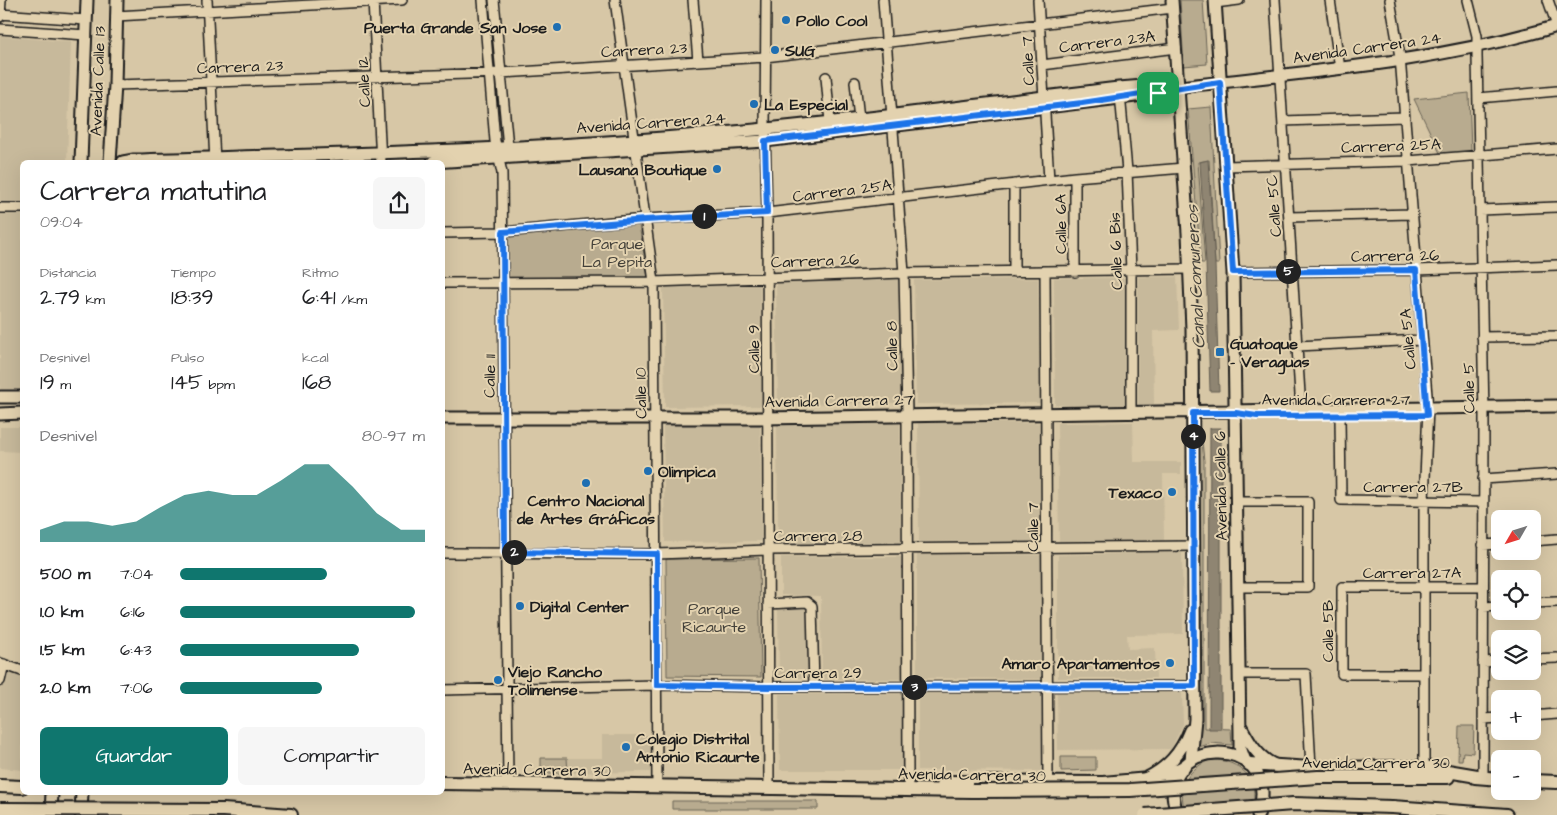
<!DOCTYPE html>
<html lang="es">
<head>
<meta charset="utf-8">
<style>
  body { margin:0; font-family:"Architects Daughter",sans-serif; background:#f6f6f6; color:#202124; height:100vh; display:flex; flex-direction:column; font-size:19px; white-space:nowrap }
  * { box-sizing:border-box; margin:0 }
  p { font-size:16px; color:#757577 }
  .icon { flex:none; width:28px; height:28px; fill:none; stroke:currentColor; stroke-width:2; stroke-linecap:round; stroke-linejoin:round }
  .map { position:relative; flex:1; overflow:hidden }
  .drawer { position:absolute; left:20px; top:160px; width:425px; height:635px; display:flex; flex-direction:column; background:#fff; border-radius:8px; box-shadow:0 5px 20px #0002 }
  .drawer>* { flex:none }
  .needle { width:32px; rotate:231deg }
  .buttons { position:absolute; left:1491px; top:510px; display:grid; gap:10px }
  .buttons a { display:grid; place-items:center; width:50px; height:50px; border-radius:8px; background:#fff; box-shadow:0 5px 20px #0002; font-size:25px }
  .pin { position:absolute; display:grid; place-items:center; width:42px; height:42px; color:#fff; margin:-21px; border-radius:10px; box-shadow:0 2px 8px #0006 }
  .km { position:absolute; width:25px; height:25px; margin:-12px; border-radius:50%; background:#222; color:#fff; font-size:14px; line-height:25px; text-align:center }
  .round { display:grid; place-items:center; flex:none; width:52px; height:52px; border-radius:8px; background:#f6f6f6 }
  .overview { display:flex; align-items:center; justify-content:space-between; height:85px; padding:0 20px }
  h1 { font-size:28px; font-weight:600; line-height:38px }
  .figures { display:grid; grid-template-columns:repeat(3,1fr); gap:8px; height:85px; padding:5px 20px }
  .figures div { display:grid; align-content:center }
  .figures b { font-size:21px; font-weight:600 }
  .figures small { font-size:14px; font-weight:400 }
  .figures p { font-size:14px }
  .chart { height:140px; padding:10px 20px }
  .chart p { display:flex; justify-content:space-between }
  .chart svg { width:100%; height:90px; margin-top:5px; fill:#0f766e; opacity:.7 }
  .action { display:flex; gap:10px; margin-top:auto; padding:10px 20px }
  .action a { flex:1; height:58px; border-radius:8px; background:#0f766e; color:#fff; font-size:20px; font-weight:600; line-height:58px; text-align:center }
  .action a+a { background:#f6f6f6; color:#202124 }
  ul { padding:0 20px; list-style:none; font-size:16px }
  li { display:grid; grid-template-columns:80px 60px 1fr; align-items:center; height:38px }
  li i { height:12px; border-radius:6px; background:#0f766e }
  .map>svg:first-child { display:block }
</style>
</head>
<body>
<div class="map">
<svg width="1557" height="815" viewBox="0 0 1557 815">
  <rect width="100%" height="100%" fill="#d7c7a6"/>
  <filter id="ink" filterUnits="userSpaceOnUse"><feTurbulence type="fractalNoise" baseFrequency=".02" numOctaves="2"/><feDisplacementMap in="SourceGraphic" scale="10" xChannelSelector="R" yChannelSelector="G"/><feConvolveMatrix kernelMatrix="1 2 1 2 8 2 1 2 1" color-interpolation-filters="sRGB"/></filter>
  <g filter="url(#ink)">
    <!-- built -->
    <path fill="#c7b99b" d="M0,36L71,42L67,162H22V392H0Z
      M1138,277H1177L1179,330L1153,331L1154,404L1138,405Z
      M899,278L902,403L778,404L776,280Z
      M1054,278H1125L1126,405H1055Z
      M1038,279L1040,403L916,404L914,280Z
      M760,285L762,406L665,407L663,286Z
      M1133,422L1134,462H1181V474H1163L1164,540L1059,542L1057,423Z
      M918,423H1041L1042,541L919,542Z
      M760,424L762,541L665,542L663,425Z
      M777,424H900L901,544H778Z
      M0,427H22V452L0,451Z
      M1182,552L1183,634L1127,635L1128,649L1155,648L1156,678H1058V555Z
      M917,554L1042,555V679L917,678Z
      M781,557H901L902,679H822L821,596L781,595Z
      M778,608H810L811,678H779Z
      M0,669L22,675V770L0,768Z
      M918,691L1043,692V771L918,770Z
      M1182,692L1183,724L1171,749L1058,750L1057,693Z
      M902,693L903,770H780L779,694Z
      M602,735H650V772L541,773V758H602Z"/>
    <!-- green -->
    <path fill="#b8ab8f" stroke="#6a6456" d="M1180,0H1203L1207,64L1184,66Z
      M1469,93L1471,152L1440,153L1414,99Z
      M1211,107L1219,264H1215L1209,160L1198,162L1205,263H1201L1188,109Z
      M639,225L648,278L508,279L507,236Z
      M1198,430H1201L1204,461V728L1231,729L1232,745L1212,743L1199,747Z
      M759,558L761,677L667,676L666,559Z
      M1459,726H1474L1473,753L1463,752L1462,760H1458Z
      M1061,757H1096V770L1061,771Z
      M541,758H567L568,773H541Z
      M1209,760C1241,758 1265,783 1249,815H1187C1176,791 1185,771 1209,760Z
      M672,801H818V809H672Z"/>
    <!-- water -->
    <path fill="#8f8572" stroke="#615b50" d="M1208,160L1215,264L1219,391H1210L1206,263L1200,162Z
      M1210,428H1221V729H1209Z"/>
    <g fill="none" stroke-linecap="round" stroke-linejoin="round">
      <defs>
        <path id="minor" d="M207,0L215,162
          M373,0L381,162
          M483,0L495,141L502,173L508,784
          M494,0L508,147
          M615,0L654,282L657,787
          M693,0L698,61
          M766,0L765,128L767,213L769,789
          M883,0L904,273L907,415L908,783
          M1038,0L1049,180
          M1275,0L1301,410
          M1330,0L1340,69
          M1390,0L1400,57L1428,408L1424,501V767
          M1468,0L1477,36V56L1484,414L1483,777
          M1548,0L1557,26
          M1215,3L1239,0
          M0,14L86,20
          M116,16L402,0
          M0,17L1,0
          M0,29L86,35
          M1042,65L1176,48
          M826,77L830,122
          M855,82L859,119
          M115,85L501,73L765,57L1173,8
          M1120,94L1127,171L1131,271V413
          M1478,98L1557,91
          M1283,121L1404,117
          M1226,166L1408,161L1557,149
          M1075,177V272
          M0,208H22
          M1480,210L1557,207
          M1289,217L1412,214
          M442,233L503,232L645,219L767,213L1075,177L1184,168
          M1014,272V184
          M1045,272L1048,782
          M1233,272L1416,270L1557,265
          M442,283L654,282L904,273L1189,269
          M1482,337L1557,336
          M1297,346L1422,340
          M1340,417L1341,500L1483,502
          M1483,479L1557,474
          M1237,502H1308V587H1238
          M1532,541L1557,539
          M1483,545L1500,544
          M442,553L657,554L768,550L1194,546
          M1532,603L1557,602
          M768,604L807,602L812,606L814,687
          M1483,607L1500,606
          M1532,659L1557,658
          M1483,662L1500,661
          M0,663L22,671
          M1239,674H1306L1311,768
          M1424,674H1342V587H1483
          M0,681L4,664
          M442,690L657,685L768,687L1195,686
          M1532,716L1557,714
          M1483,719L1500,718"/>
        <path id="major" d="M1172,0L1188,233L1192,329L1195,719L1191,760
          M1215,0L1233,272L1240,734V747L1245,761
          M81,162L87,0
          M110,162L115,85L117,0
          M123,162L134,160C301,155 469,152 636,140C797,129 958,107 1119,88L1156,85L1171,86
          M433,162L765,141L1120,98L1158,93L1178,87C1305,72 1434,63 1557,26
          M0,397H22
          M0,414L22,413
          M442,418H763L1557,406
          M1240,725C1249,742 1258,759 1277,766
          M1145,779C1168,768 1181,753 1190,730
          M51,815L52,792
          M81,815L82,792
          M1178,815C1146,735 1287,730 1258,815"/>
        <path id="highway" d="M1249,764L1311,768L1424,767L1483,777
          M1388,777H1448
          M1475,777L1500,779
          M1532,781L1557,782
          M943,782L1103,783L1160,778L1184,767
          M442,783L972,791
          M0,786L22,787
          M1392,807L1507,815
          M223,810L291,815"/>
      </defs>
      <!-- minor casing -->
      <use href="#minor" stroke="#1c1c1c" stroke-width="12"/>
      <!-- major casing -->
      <use href="#major" stroke="#1c1c1c" stroke-width="15"/>
      <!-- highway casing -->
      <use href="#highway" stroke="#1c1c1c" stroke-width="16"/>
      <!-- minor -->
      <use href="#minor" stroke="#e3d2af" stroke-width="9"/>
      <!-- major -->
      <use href="#major" stroke="#e3d2af" stroke-width="11"/>
      <!-- highway -->
      <use href="#highway" stroke="#e3d2af" stroke-width="12"/>
      <defs>
        <path id="highway-bridge" d="M972,791L1130,790L1318,777H1388
          M0,809L223,810
          M1145,815L1293,804L1392,807"/>
      </defs>
      <!-- highway-bridge casing -->
      <use href="#highway-bridge" stroke="#1c1c1c" stroke-width="16" stroke-linecap="butt"/>
      <!-- highway-bridge -->
      <use href="#highway-bridge" stroke="#e3d2af" stroke-width="12"/>
    </g>
  </g>
  <g fill="none" stroke-linecap="round" stroke-linejoin="round" filter="url(#ink)">
    <defs>
      <path id="route" d="M1220,82L1233,272L1416,270L1427,415L1257,416L1236,413H1193L1194,686L768,687L657,685V554L505,552L503,232L645,220L767,213L765,141L1082,103Z"/>
    </defs>
    <!-- route casing -->
    <use href="#route" stroke="#fff" stroke-width="10"/>
    <!-- route -->
    <use href="#route" stroke="#1a73e8" stroke-width="6"/>
  </g>
  <!-- markers -->
  <g fill="#1f6fb2" stroke="#e3d2af" stroke-width="2">
    <circle cx="786" cy="20" r="5"/>
    <circle cx="557" cy="27" r="5"/>
    <circle cx="775" cy="50" r="5"/>
    <circle cx="754" cy="104" r="5"/>
    <circle cx="717" cy="169" r="5"/>
    <rect x="1215" y="347" width="10" height="10" rx="2.5"/>
    <circle cx="648" cy="471" r="5"/>
    <circle cx="586" cy="483" r="5"/>
    <circle cx="1172" cy="492" r="5"/>
    <circle cx="520" cy="606" r="5"/>
    <circle cx="1170" cy="663" r="5"/>
    <circle cx="498" cy="680" r="5"/>
    <circle cx="626" cy="747" r="5"/>
  </g>
  <g text-anchor="middle" stroke-width="4" stroke-linejoin="round" paint-order="stroke">
    <!-- poi labels -->
    <g font-size="16" font-weight="bold" fill="#1c1c1c" stroke="#e3d2af" text-anchor="start">
      <text x="796" y="26">Pollo Cool</text>
      <text x="547" y="33" text-anchor="end">Puerta Grande San Jose</text>
      <text x="785" y="56">SUG</text>
      <text x="764" y="110">La Especial</text>
      <text x="707" y="175" text-anchor="end">Lausana Boutique</text>
      <text x="1230" y="349">Guatoque<tspan x="1230" dy="18">- Veraguas</tspan></text>
      <text x="658" y="477">Olimpica</text>
      <text x="1162" y="498" text-anchor="end">Texaco</text>
      <text x="586" y="506" text-anchor="middle">Centro Nacional<tspan x="586" dy="18">de Artes Gráficas</tspan></text>
      <text x="530" y="612">Digital Center</text>
      <text x="1160" y="669" text-anchor="end">Amaro Apartamentos</text>
      <text x="508" y="677">Viejo Rancho<tspan x="508" dy="18">Tolimense</tspan></text>
      <text x="636" y="744">Colegio Distrital<tspan x="636" dy="18">Antonio Ricaurte</tspan></text>
    </g>
    <!-- street labels -->
    <g font-size="16" fill="#1c1c1c" stroke="#e3d2af">
      <text transform="translate(1107 41) rotate(-7)" y="6">Carrera 23A</text>
      <text transform="translate(1367 47) rotate(-8)" y="6">Avenida Carrera 24</text>
      <text transform="translate(644 49) rotate(-3)" y="6">Carrera 23</text>
      <text transform="translate(1027 61) rotate(-93)" y="6">Calle 7</text>
      <text transform="translate(240 66) rotate(-2)" y="6">Carrera 23</text>
      <text transform="translate(97 81) rotate(-88)" y="6">Avenida Calle 13</text>
      <text transform="translate(363 82) rotate(-93)" y="6">Calle 12</text>
      <text transform="translate(651 122) rotate(-4)" y="6">Avenida Carrera 24</text>
      <text transform="translate(1391 145) rotate(-2)" y="6">Carrera 25A</text>
      <text transform="translate(842 190) rotate(-7)" y="6">Carrera 25A</text>
      <text transform="translate(1273 206) rotate(-94)" y="6">Calle 5C</text>
      <text transform="translate(1060 224) rotate(-90)" y="6">Calle 6A</text>
      <text transform="translate(1115 251) rotate(-92)" y="6">Calle 6 Bis</text>
      <text transform="translate(1395 255) rotate(-1)" y="6">Carrera 26</text>
      <text transform="translate(815 260) rotate(-2)" y="6">Carrera 26</text>
      <text transform="translate(1407 339) rotate(-95)" y="6">Calle 5A</text>
      <text transform="translate(891 346) rotate(-91)" y="6">Calle 8</text>
      <text transform="translate(753 349) rotate(-90)" y="6">Calle 9</text>
      <text transform="translate(489 376) rotate(-89)" y="6">Calle 11</text>
      <text transform="translate(1468 388) rotate(-91)" y="6">Calle 5</text>
      <text transform="translate(640 393) rotate(-91)" y="6">Calle 10</text>
      <text x="1336" y="405">Avenida Carrera 27</text>
      <text transform="translate(839 400) rotate(-1)" y="6">Avenida Carrera 27</text>
      <text transform="translate(1220 486) rotate(-91)" y="6">Avenida Calle 6</text>
      <text x="1413" y="492">Carrera 27B</text>
      <text transform="translate(1032 527) rotate(-90)" y="6">Calle 7</text>
      <text x="818" y="541">Carrera 28</text>
      <text x="1412" y="578">Carrera 27A</text>
      <text transform="translate(1327 631) rotate(-90)" y="6">Calle 5B</text>
      <text x="818" y="678">Carrera 29</text>
      <text x="1376" y="768">Avenida Carrera 30</text>
      <text transform="translate(537 769) rotate(1)" y="6">Avenida Carrera 30</text>
      <text transform="translate(972 774) rotate(1)" y="6">Avenida Carrera 30</text>
    </g>
    <!-- park labels -->
    <g font-size="16" fill="#434039" stroke="#e3d2af">
      <text x="617" y="249">Parque<tspan x="617" dy="18">La Pepita</tspan></text>
      <text x="714" y="614">Parque<tspan x="714" dy="18">Ricaurte</tspan></text>
    </g>
    <!-- water labels -->
    <g font-size="18" font-style="italic" fill="#44413a" stroke="#e3d2af">
      <text transform="translate(1195 277) rotate(-93)" y="6">Canal Comuneros</text>
    </g>
  </g>
</svg>
<div class="buttons">
<a><svg class="needle" viewBox="-14 -14 28 28"><path d="M0-13l5 13h-10z" fill="#e53935"/><path d="M0 13l5-13h-10z" fill="#757577"/></svg></a>
<a><svg class="icon" aria-label="locate" viewBox="0 0 24 24"><circle cx="12" cy="12" r="6"/><path d="M12 2v4M12 18v4M2 12h4M18 12h4"/></svg></a>
<a><svg class="icon" aria-label="layers" viewBox="0 0 24 24"><path d="M12 4l9 5-9 5-9-5zM3 14l9 5 9-5"/></svg></a>
<a>+</a>
<a>−</a>
</div>
<div class="pin" style="left:1158px;top:93px;background:#1e9e55"><svg class="icon" aria-label="arrive" viewBox="0 0 24 24"><path d="M6 21V4h12l-3 4 3 4H6"/></svg></div>
<b class="km" style="left:704px;top:216px">1</b>
<b class="km" style="left:514px;top:552px">2</b>
<b class="km" style="left:914px;top:687px">3</b>
<b class="km" style="left:1193px;top:436px">4</b>
<b class="km" style="left:1288px;top:271px">5</b>
<section class="drawer">
<div class="overview"><div><h1>Carrera matutina</h1><p>09:04</p></div><a class="round"><svg class="icon" aria-label="share" viewBox="0 0 24 24"><path d="M12 15V3M7 8l5-5 5 5M5 13v7h14v-7"/></svg></a></div>
<div class="figures">
<div><p>Distancia</p><b>2.79<small> km</small></b></div>
<div><p>Tiempo</p><b>18:39</b></div>
<div><p>Ritmo</p><b>6:41<small> /km</small></b></div>
</div>
<div class="figures">
<div><p>Desnivel</p><b>19<small> m</small></b></div>
<div><p>Pulso</p><b>145<small> bpm</small></b></div>
<div><p>kcal</p><b>168</b></div>
</div>
<div class="chart"><p><span>Desnivel</span>80–97 m</p>
<svg viewBox="0 0 160 44" preserveAspectRatio="none"><path d="M0 44V38L10 34L20 34L30 36L40 34L50 27L60 21L70 19L80 21L90 21L100 14L110 6L120 6L130 17L140 30L150 38L160 38V44z"/></svg>
</div>
<ul>
<li><b>500 m</b>7:04<i style="width:60%"></i></li>
<li><b>1.0 km</b>6:16<i style="width:96%"></i></li>
<li><b>1.5 km</b>6:43<i style="width:73%"></i></li>
<li><b>2.0 km</b>7:06<i style="width:58%"></i></li>
</ul>
<div class="action"><a>Guardar</a><a>Compartir</a></div>
</section>
</div>
</body>
</html>
